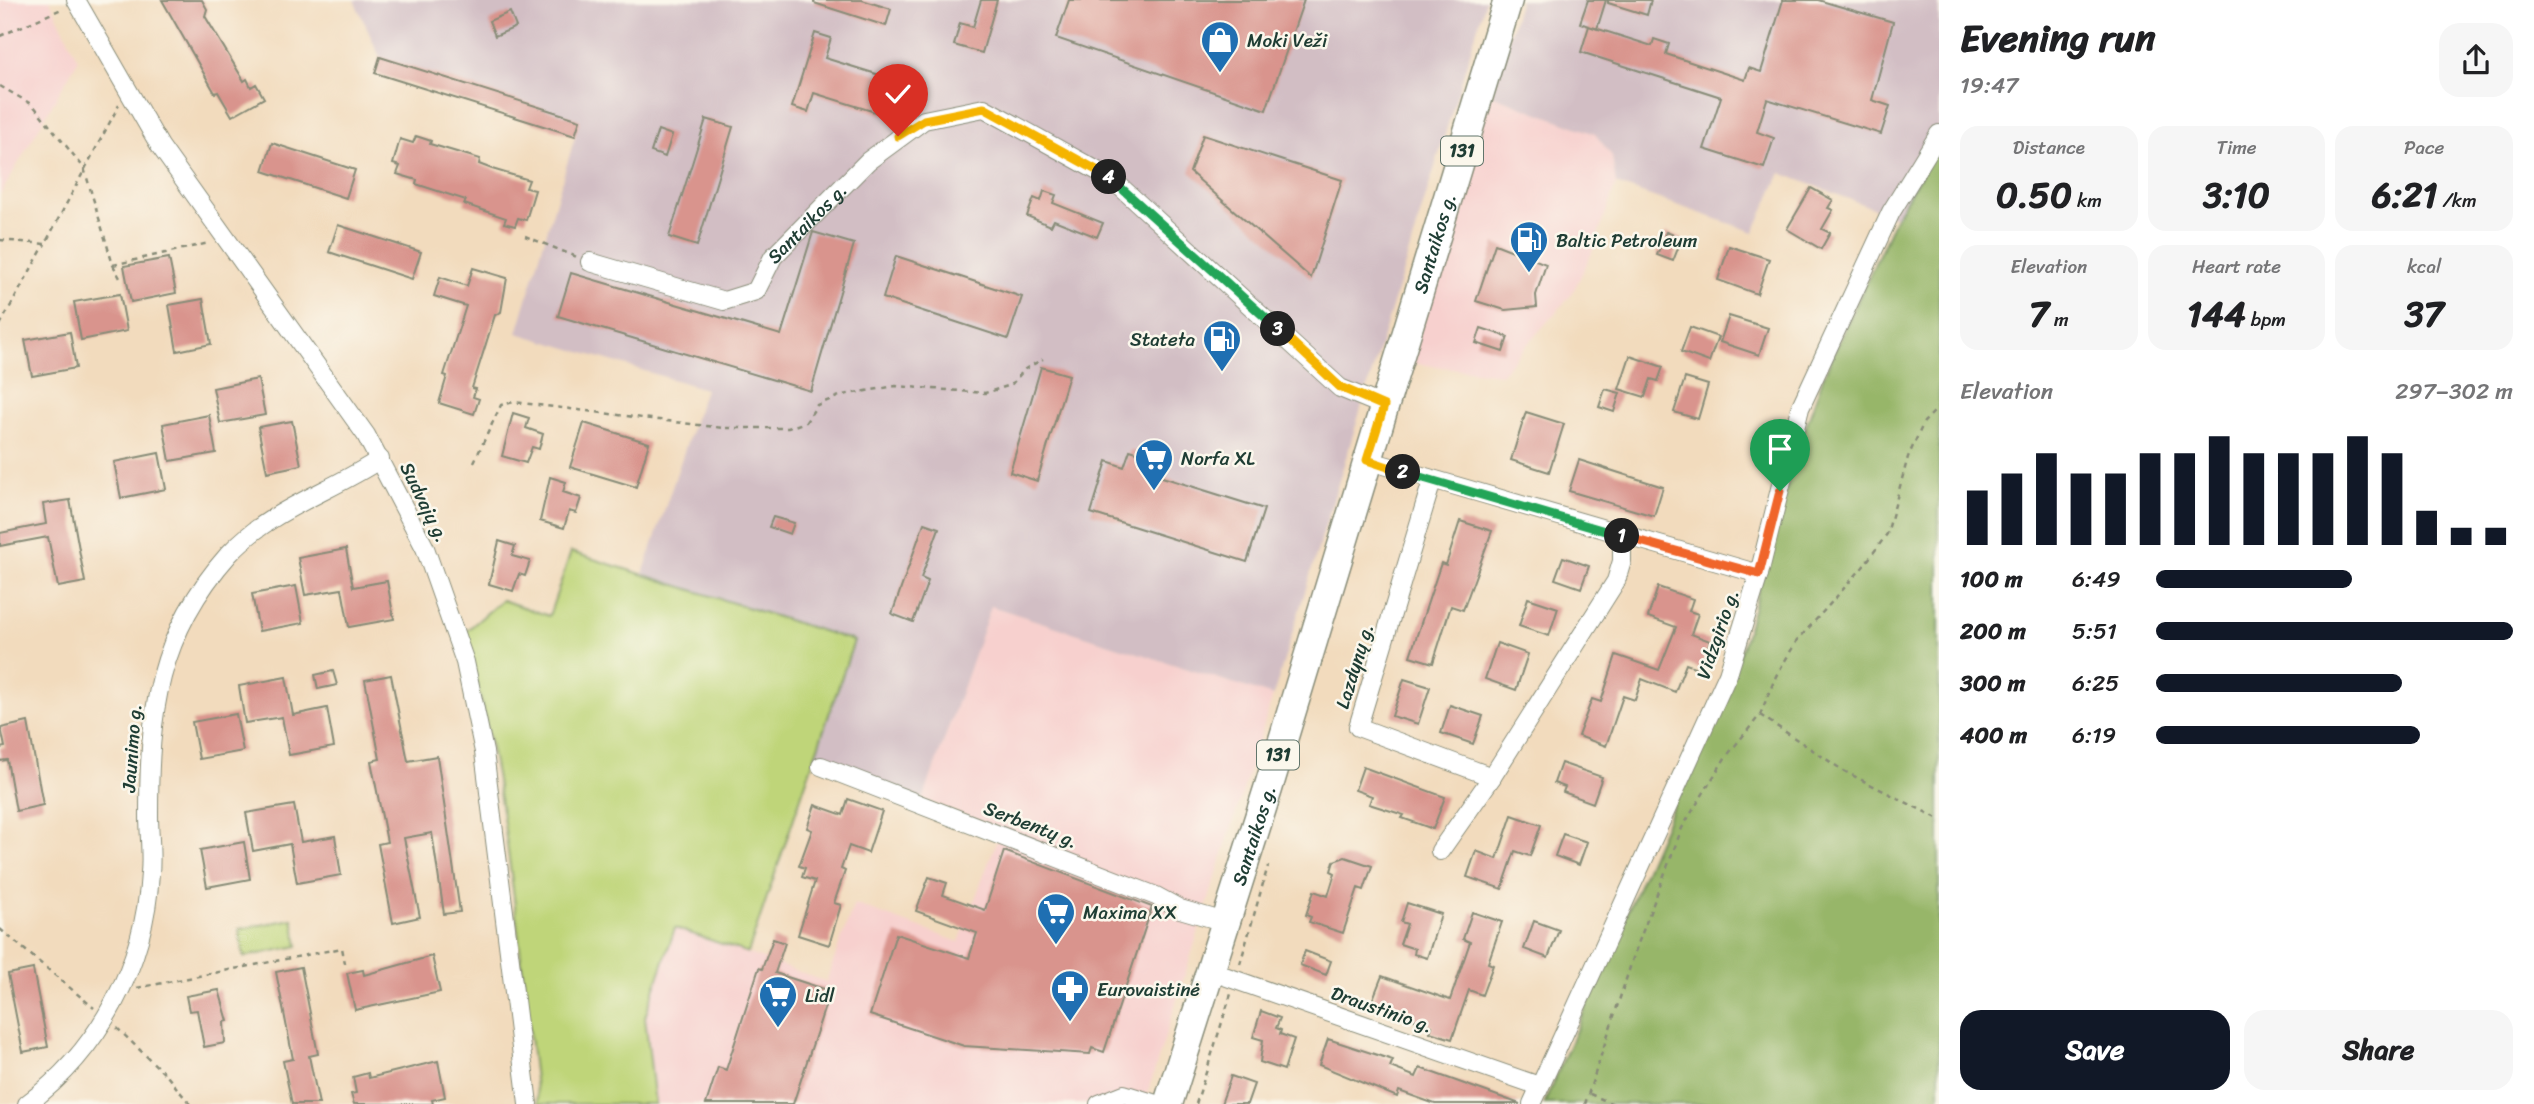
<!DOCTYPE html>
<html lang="en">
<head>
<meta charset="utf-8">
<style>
  body { margin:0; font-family:Sriracha,sans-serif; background:#f6f6f6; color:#202124; height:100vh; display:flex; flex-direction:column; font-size:26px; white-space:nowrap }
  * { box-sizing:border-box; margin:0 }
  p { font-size:23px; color:#757577 }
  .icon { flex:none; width:38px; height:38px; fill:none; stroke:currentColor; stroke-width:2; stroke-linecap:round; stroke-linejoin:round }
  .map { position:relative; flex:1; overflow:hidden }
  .panel { display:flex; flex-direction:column; background:#fff; width:595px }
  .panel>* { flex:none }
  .pin { position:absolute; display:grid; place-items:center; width:60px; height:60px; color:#fff; margin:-72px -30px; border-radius:50% 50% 50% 0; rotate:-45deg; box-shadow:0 0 7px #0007 }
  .pin .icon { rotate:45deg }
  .km { position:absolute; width:35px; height:35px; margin:-18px; border-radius:50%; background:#222; color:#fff; font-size:19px; line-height:35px; text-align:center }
  .round { display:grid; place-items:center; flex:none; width:74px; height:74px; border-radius:21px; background:#f6f6f6 }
  .headline { display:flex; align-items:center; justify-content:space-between; height:119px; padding:0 21px }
  h1 { font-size:38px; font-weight:700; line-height:52px }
  .stats { display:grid; grid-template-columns:repeat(3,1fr); gap:10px; height:119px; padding:7px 21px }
  .stats div { display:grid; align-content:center; border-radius:18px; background:#f6f6f6; text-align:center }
  .stats b { font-size:35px; font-weight:700 }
  .stats small { font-size:19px; font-weight:400 }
  .stats p { font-size:19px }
  .chart { height:196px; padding:14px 21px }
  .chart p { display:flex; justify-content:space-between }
  .chart svg { width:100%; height:126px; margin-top:7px; stroke:#111827; stroke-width:6 }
  .cta { display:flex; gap:14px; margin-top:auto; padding:14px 21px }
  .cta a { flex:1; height:80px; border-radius:21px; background:#111827; color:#fff; font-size:28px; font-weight:700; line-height:80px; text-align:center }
  .cta a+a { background:#f6f6f6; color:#202124 }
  ul { padding:0 21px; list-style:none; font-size:23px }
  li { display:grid; grid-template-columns:112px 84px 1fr; align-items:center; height:52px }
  li i { height:18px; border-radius:9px; background:#111827 }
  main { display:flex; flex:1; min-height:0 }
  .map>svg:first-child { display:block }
</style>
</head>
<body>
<main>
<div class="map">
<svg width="1939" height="1104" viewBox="0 0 1939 1104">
  <rect width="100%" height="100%" fill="#fbf7ec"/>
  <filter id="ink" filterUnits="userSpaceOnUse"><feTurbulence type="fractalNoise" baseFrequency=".0143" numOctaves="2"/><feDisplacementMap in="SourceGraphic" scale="14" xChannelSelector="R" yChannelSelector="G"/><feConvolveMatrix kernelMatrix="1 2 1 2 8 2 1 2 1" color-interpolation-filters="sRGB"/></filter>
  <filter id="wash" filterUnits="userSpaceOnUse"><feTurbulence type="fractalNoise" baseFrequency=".00686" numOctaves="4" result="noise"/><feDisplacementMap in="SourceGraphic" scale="28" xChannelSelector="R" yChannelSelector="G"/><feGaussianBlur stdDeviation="1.57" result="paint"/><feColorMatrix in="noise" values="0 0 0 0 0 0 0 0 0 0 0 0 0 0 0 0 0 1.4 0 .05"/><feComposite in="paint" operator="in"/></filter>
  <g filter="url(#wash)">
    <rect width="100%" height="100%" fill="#f2dbbd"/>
    <!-- built -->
    <path fill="#f7d0ce" d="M0,0H50L78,60L0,195Z
      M1491,95L1595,134L1612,156L1616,184L1591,255L1572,294L1501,374L1409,363Z
      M991,606L1273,696L1144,1104H655L645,1017L675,927L826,982L854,904L959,942L1001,829L923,800Z"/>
    <!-- industrial -->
    <path fill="#d2bec4" d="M354,0H1486L1273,696L991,606L923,800L815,755L854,641L643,574L705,389L517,333L580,120L380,57Z
      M1520,0H1939V144L1896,217L1781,173L1754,232L1616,184L1612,156L1595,134L1491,95Z"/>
    <!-- green -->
    <path fill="#bfd579" stroke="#6f8956" stroke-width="2" d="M571,552L854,641L748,953L675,928L645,1017L655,1104H538C518,947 509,786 463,634L502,600L549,616Z
      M293,919L298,946L244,957L239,929Z"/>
    <!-- forest -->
    <path fill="#97b669" stroke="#5b7a4e" stroke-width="2" d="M1939,144V1104H1544L1743,645L1797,452L1824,375L1896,217Z"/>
    <g id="blocks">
      <!-- building -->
      <path fill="#d9948d" d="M162,0H202L207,9L205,16L244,81L247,79L251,87L256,84L264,98L232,116L218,92L215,93Z
        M814,0H862L891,9L886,26L814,3Z
        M981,0H997L982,53L954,45L960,23L973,27Z
        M1069,0H1304L1266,110L1056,38Z
        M1588,0H1606L1597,29L1580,23Z
        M1608,0H1651L1647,15L1608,3Z
        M1783,0H1818L1893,22L1872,100L1890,106L1881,134L1767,99L1757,132L1774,138L1764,168L1704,149L1721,97L1581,52L1589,26L1652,46L1654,39L1669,44L1666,54L1745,80L1749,68L1761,72Z
        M510,12L516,27L495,36L489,21Z
        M815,33L831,38L825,58L902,82L891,117L814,93L808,112L792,107Z
        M380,57L580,120L575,136L375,73Z
        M706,119L733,127L697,246L669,237Z
        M658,130L672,135L665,157L651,152Z
        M1203,135L1342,180L1311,278L1190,172Z
        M416,136L431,141L430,144L480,159L479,164L492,169L529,180L526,188L535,190L526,220L518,218L515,226L504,223L506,218L464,204L466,200L416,184L417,180L397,174L400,166L393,164L400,139L413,143Z
        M272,143L355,170L346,198L263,171Z
        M1811,188L1833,200L1828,208L1833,210L1822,229L1830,233L1821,249L1787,229Z
        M1044,191L1056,195L1053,203L1103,223L1097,237L1054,220L1051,226L1027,216L1034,198L1041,201Z
        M338,225L421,252L412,279L329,252Z
        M813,232L854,244L811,391L558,316L571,273L781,335Z
        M1666,232L1682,238L1673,261L1657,255Z
        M1495,244L1546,264L1536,295L1537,307L1505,310L1476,301Z
        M1729,246L1769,259L1757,294L1718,280Z
        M896,256L1022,297L1008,339L883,298Z
        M169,258L176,293L131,302L124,266Z
        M473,268L507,278L501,312L495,315L472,388L476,389L473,397L479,399L474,414L439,403L447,376L444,375L466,306L434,296L440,277L467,286Z
        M120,294L127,331L81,340L74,302Z
        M203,299L211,344L177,351L169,305Z
        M1729,316L1768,328L1759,355L1720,342Z
        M1690,327L1718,337L1709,362L1681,352Z
        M1481,328L1508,337L1503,352L1476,343Z
        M70,332L76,368L32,376L25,340Z
        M1630,356L1663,367L1658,381L1651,379L1645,397L1619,389Z
        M1041,367L1069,375L1037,481L1010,472Z
        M1685,378L1708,385L1698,419L1674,412Z
        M258,379L265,415L220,423L213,388Z
        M1605,389L1620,393L1614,412L1599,407Z
        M1526,412L1564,424L1549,472L1511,460Z
        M513,413L529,418L526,428L543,434L539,449L532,447L526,463L502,456Z
        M209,415L216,453L170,461L163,424Z
        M292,421L301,465L267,472L258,427Z
        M584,423L649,443L636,487L570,467Z
        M1130,450L1164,460L1159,476L1264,509L1247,562L1091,513L1107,461L1124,467Z
        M159,453L166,489L121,498L114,462Z
        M1579,460L1663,487L1654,516L1569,491Z
        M550,477L566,482L563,492L581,498L576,513L569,511L564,528L540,521Z
        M70,500L85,582L58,587L48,537L0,546V533L46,524L43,504Z
        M773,517L794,523L790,534L769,527Z
        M1460,521L1492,531L1463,610L1451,606L1433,663L1410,656L1441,563L1446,565Z
        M924,523L939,528L921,578L928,581L913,622L892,614Z
        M499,541L515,546L512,556L530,561L525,576L519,574L513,591L489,584Z
        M346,549L353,587L387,581L394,619L349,627L342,589L305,595L298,558Z
        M1563,557L1589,566L1581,588L1555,579Z
        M296,586L303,623L259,631L252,594Z
        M1658,587L1693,599L1689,611L1698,614L1691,634L1710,641L1700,669L1686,664L1675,692L1642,679L1635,700L1623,696L1606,746L1578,736L1592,699L1601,702L1616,655L1659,670L1676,627L1648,617Z
        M1528,598L1558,608L1549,636L1519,626Z
        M1497,643L1528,654L1516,690L1485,679Z
        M333,671L337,685L318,689L315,675Z
        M391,675L408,761L437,756L460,912L444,914L432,833L404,838L420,917L393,923L378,844L387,842L371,761L380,759L365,680Z
        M286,677L293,715L327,708L334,747L289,755L282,717L245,723L239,686Z
        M1404,679L1430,687L1418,724L1392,716Z
        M1450,705L1483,716L1473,744L1441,733Z
        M236,714L243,751L199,759L192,722Z
        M28,722L43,805L16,811L7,760L0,761V748L5,747L1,728Z
        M1561,763L1602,777L1593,803L1563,792L1565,787L1554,783Z
        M1363,767L1445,797L1433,829L1402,818L1404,815L1369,804L1372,796L1355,790Z
        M848,799L882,811L868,853L849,846L841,869L845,871L834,903L841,905L829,945L798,935L815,881L802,877L805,868L799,866L812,830L807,828L815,805L843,815Z
        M294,805L301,842L335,836L341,875L297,883L290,844L253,851L246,813Z
        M1512,815L1541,825L1530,856L1515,851L1502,889L1467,877L1476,851L1497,859Z
        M1563,834L1587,842L1579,865L1555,856Z
        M244,842L250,879L207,887L200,850Z
        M1004,851L1152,907L1104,1052L1092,1048L1090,1054L964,1046L870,1015L896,934L969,958L977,933L916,911L929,877L947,883L943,895L985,910Z
        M1345,857L1372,866L1364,890L1358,888L1343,933L1309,922L1311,917L1306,915L1314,891L1328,896L1335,873L1331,871L1334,861Z
        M1407,903L1441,914L1427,958L1414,954L1415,949L1400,944L1407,924L1401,922Z
        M1472,912L1502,922L1488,963L1493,965L1482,995L1469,990L1452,1039L1430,1032L1432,1026L1371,1004L1382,976L1450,1000L1470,942L1463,939Z
        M1534,921L1559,930L1548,958L1524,949Z
        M773,939L785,943L775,973L830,991L793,1104H706L718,1067L726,1070L759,968L762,969Z
        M1305,951L1331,961L1326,975L1300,965Z
        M432,956L440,992L355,1010L347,973L363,970L364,975Z
        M301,967L318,1054L309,1056L319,1104H292L283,1061L293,1059L276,972Z
        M33,969L48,1047L23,1052L8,974Z
        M219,990L228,1021L224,1022L225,1043L204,1047L197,1010L189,1011L186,996Z
        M1261,1011L1280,1018L1276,1028L1281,1030L1280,1034L1294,1039L1284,1070L1260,1062L1263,1040L1253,1037Z
        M1328,1039L1393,1060L1390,1067L1416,1077L1420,1068L1520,1104H1435L1399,1091L1397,1097L1319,1065Z
        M438,1061L445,1097L432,1100L433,1104H354L351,1094L356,1093L353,1077L368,1073L369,1078Z
        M1231,1076L1254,1084L1247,1104H1221Z"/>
    </g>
  </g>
  <g filter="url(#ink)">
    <use href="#blocks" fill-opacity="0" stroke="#888c78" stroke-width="2"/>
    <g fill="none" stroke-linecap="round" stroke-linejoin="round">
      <defs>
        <g id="street">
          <path d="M76,0L160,146L366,435L425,548L465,662L484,752L528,1104"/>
          <path id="s1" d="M590,262L724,301L756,291L773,257L868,161L924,120L984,108L1112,179L1340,388L1384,406"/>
          <path d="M1367,460L1759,574"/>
          <path d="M1432,481L1358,727L1492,777"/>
          <path d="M821,766L1156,896L1180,909L1225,922"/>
          <path d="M1440,851L1492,777L1616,581L1622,561V536"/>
          <path d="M1210,971L1539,1086"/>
          <path d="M27,1104C100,1050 145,964 150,873C152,854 149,834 149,815C149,713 157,635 229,554C270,509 331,492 380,459"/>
          <path d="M1099,1104L1124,1094L1156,1104"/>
          <path d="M1532,1104L1728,674L1759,574L1800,408L1891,212L1939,134"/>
        </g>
        <g id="primary">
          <path id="s2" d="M1168,1104L1268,789L1508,0"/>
        </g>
      </defs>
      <!-- street casing -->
      <use href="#street" stroke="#888c78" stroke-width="20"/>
      <!-- primary casing -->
      <use href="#primary" stroke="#888c78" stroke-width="31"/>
      <!-- path -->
      <path stroke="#888c78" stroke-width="2.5" stroke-dasharray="5 5" stroke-linecap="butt" d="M0,36L64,8
        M0,86L33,105L84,168L113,265L120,278
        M525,236L577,257
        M0,240L45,244L119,105
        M113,265L209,243
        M0,325L45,244
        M474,462L501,405L514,402L723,428H788L806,422L817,405L842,395L896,386L985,393L1011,385L1025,369L1043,359
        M1760,715L1844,771L1939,819
        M0,929L94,1008
        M1240,964L1268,866
        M137,988L342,948L346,968
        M117,1028L167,1076L190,1104
        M1590,1094L1613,1104
        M1196,1104L1231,994
        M1585,1104L1636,949L1682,828L1725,758L1760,715L1776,676L1796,642L1863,567L1887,534L1908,457L1924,422L1939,407"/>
      <!-- street -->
      <use href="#street" stroke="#fff" stroke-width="18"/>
      <!-- primary -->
      <use href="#primary" stroke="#fff" stroke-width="28"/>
    </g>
  </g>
  <g fill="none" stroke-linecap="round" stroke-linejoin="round" filter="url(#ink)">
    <defs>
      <path id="split-1" d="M1622,536L1759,574L1780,491"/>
      <path id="split-2" d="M1403,472L1622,536"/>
      <path id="split-3" d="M1278,329L1340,387L1384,406L1367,460L1403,472"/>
      <path id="split-4" d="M1109,177L1278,329"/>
      <path id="split-5" d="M898,136L924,120L984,108L1109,177"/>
    </defs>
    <!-- split-1 casing -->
    <use href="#split-1" stroke="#fff" stroke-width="14"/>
    <!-- split-2 casing -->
    <use href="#split-2" stroke="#fff" stroke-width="14"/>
    <!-- split-3 casing -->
    <use href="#split-3" stroke="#fff" stroke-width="14"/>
    <!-- split-4 casing -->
    <use href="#split-4" stroke="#fff" stroke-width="14"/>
    <!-- split-5 casing -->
    <use href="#split-5" stroke="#fff" stroke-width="14"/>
    <!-- split-1 -->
    <use href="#split-1" stroke="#f0652b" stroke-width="9"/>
    <!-- split-2 -->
    <use href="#split-2" stroke="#22a559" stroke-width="9"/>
    <!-- split-3 -->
    <use href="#split-3" stroke="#f5b400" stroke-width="9"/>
    <!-- split-4 -->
    <use href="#split-4" stroke="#22a559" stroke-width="9"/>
    <!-- split-5 -->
    <use href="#split-5" stroke="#f5b400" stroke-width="9"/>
  </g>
  <!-- icons -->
  <defs>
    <symbol id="shop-pin" viewBox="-11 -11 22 30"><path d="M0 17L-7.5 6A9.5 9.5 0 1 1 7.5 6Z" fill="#1f6fb2" stroke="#fbf7ec"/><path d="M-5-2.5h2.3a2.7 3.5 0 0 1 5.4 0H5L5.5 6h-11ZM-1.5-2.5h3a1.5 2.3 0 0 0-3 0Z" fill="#fff"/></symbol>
    <symbol id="fuel-pin" viewBox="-11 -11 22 30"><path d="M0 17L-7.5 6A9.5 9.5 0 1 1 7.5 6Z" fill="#1f6fb2" stroke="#fbf7ec"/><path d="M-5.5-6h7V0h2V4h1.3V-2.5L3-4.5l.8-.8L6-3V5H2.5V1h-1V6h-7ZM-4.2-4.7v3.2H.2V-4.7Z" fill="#fff"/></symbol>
    <symbol id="supermarket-pin" viewBox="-11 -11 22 30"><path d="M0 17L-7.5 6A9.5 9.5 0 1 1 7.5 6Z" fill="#1f6fb2" stroke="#fbf7ec"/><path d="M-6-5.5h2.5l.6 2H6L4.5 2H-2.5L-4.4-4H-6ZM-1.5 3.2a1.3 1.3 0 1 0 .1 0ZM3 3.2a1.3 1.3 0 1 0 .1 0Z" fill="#fff"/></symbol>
    <symbol id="pharmacy-pin" viewBox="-11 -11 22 30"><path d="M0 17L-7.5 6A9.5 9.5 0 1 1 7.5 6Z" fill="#1f6fb2" stroke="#fbf7ec"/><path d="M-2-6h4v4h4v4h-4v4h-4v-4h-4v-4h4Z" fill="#fff"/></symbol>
  </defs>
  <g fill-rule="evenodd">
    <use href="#shop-pin" x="1198" y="18" width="44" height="60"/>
    <use href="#fuel-pin" x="1507" y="218" width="44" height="60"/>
    <use href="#fuel-pin" x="1200" y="317" width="44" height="60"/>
    <use href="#supermarket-pin" x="1132" y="436" width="44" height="60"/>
    <use href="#supermarket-pin" x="1034" y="890" width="44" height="60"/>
    <use href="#pharmacy-pin" x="1048" y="967" width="44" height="60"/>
    <use href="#supermarket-pin" x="756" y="973" width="44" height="60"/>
  </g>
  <g text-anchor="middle" stroke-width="5" stroke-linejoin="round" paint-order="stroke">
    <!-- shield labels -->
    <g fill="#fbf7ec" stroke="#61756b" stroke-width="2">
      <rect x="1441" y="136.5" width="42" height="29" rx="5"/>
      <rect x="1257" y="740.5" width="42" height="29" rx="5"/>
    </g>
    <g font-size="18" font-weight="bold" fill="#1f3d34">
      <text x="1462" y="157">131</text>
      <text x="1278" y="761">131</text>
    </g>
    <!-- poi labels -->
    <g font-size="19" fill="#1f3d34" stroke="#fbf7ec" text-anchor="start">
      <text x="1247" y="47">Moki Veži</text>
      <text x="1556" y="247">Baltic Petroleum</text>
      <text x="1195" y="346" text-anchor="end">Stateta</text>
      <text x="1181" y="465">Norfa XL</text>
      <text x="1083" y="919">Maxima XX</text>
      <text x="1097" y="996">Eurovaistinė</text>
      <text x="805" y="1002">Lidl</text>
    </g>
    <!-- street labels -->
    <g font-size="19" fill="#1f3d34" stroke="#fbf7ec">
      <text dy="7" stroke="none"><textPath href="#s1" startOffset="259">Santaikos g.</textPath></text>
      <text dy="7" stroke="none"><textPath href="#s2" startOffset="901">Santaikos g.</textPath></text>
      <text transform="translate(425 502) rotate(64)" y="7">Sudvajų g.</text>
      <text transform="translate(1717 634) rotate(-71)" y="7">Vidzgirio g.</text>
      <text transform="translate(1354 666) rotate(-73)" y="7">Lazdynų g.</text>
      <text transform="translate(131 748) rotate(-86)" y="7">Jaunimo g.</text>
      <text transform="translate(1031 824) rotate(21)" y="7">Serbentų g.</text>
      <text dy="7" stroke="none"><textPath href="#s2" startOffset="282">Santaikos g.</textPath></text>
      <text transform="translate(1382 1009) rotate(19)" y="7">Draustinio g.</text>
    </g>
  </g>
</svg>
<div class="pin" style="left:1780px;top:491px;background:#1e9e55"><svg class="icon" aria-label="arrive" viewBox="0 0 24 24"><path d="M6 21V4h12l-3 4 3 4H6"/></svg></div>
<div class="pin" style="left:898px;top:136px;background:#d93025"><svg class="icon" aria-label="check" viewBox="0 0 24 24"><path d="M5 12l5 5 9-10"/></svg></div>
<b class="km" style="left:1622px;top:536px">1</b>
<b class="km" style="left:1403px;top:472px">2</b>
<b class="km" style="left:1278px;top:329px">3</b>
<b class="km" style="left:1109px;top:177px">4</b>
</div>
<section class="panel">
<div class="headline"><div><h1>Evening run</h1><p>19:47</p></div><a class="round"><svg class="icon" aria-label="share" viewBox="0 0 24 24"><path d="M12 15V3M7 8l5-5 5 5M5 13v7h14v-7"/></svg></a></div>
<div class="stats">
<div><p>Distance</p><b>0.50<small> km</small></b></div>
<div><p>Time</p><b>3:10</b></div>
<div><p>Pace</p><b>6:21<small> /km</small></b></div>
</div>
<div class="stats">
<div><p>Elevation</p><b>7<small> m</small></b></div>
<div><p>Heart rate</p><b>144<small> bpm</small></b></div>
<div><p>kcal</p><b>37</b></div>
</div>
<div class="chart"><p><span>Elevation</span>297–302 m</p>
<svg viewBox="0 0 160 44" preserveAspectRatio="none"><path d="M5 44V25M15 44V19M25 44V12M35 44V19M45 44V19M55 44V12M65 44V12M75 44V6M85 44V12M95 44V12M105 44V12M115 44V6M125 44V12M135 44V32M145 44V38M155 44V38"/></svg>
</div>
<ul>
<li><b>100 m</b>6:49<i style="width:55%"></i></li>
<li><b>200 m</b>5:51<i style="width:100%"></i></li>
<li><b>300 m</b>6:25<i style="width:69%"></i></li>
<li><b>400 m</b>6:19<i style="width:74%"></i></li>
</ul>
<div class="cta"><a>Save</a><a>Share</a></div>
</section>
</main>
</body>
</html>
